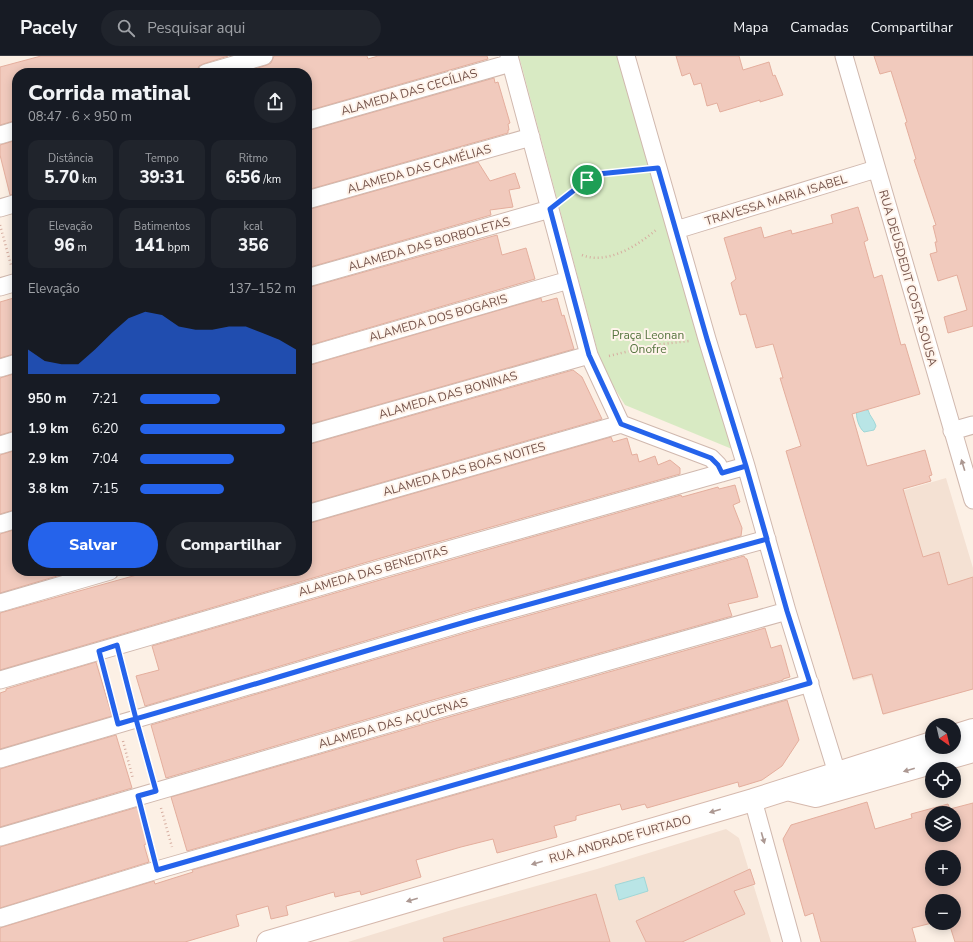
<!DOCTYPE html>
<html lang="pt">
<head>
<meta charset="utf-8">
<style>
  body { margin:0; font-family:"Nunito Sans",sans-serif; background:#20242c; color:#f1f3f6; height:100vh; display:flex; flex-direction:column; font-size:15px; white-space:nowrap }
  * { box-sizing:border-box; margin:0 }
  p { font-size:13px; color:#9ea1a6 }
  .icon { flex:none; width:22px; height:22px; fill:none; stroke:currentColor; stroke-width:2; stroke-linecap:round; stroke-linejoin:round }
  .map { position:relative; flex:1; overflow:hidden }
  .drawer { position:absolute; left:12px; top:12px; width:300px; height:508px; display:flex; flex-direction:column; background:#171b24; border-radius:16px; box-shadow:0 2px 10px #0003 }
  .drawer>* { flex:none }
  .needle { width:26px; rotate:146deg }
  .fabs { position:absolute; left:925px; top:662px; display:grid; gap:8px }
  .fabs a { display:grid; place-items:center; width:36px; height:36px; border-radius:50%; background:#171b24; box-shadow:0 2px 10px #0003; font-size:20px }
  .pin { position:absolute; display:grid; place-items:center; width:34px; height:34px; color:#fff; margin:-17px; border:2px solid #fff; border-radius:50%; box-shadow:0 1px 4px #0007 }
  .round { display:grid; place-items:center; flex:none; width:42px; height:42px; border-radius:21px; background:#20242c }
  .summary { display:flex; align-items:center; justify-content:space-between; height:68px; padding:0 16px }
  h1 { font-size:22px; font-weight:800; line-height:30px }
  .figures { display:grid; grid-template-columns:repeat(3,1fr); gap:6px; height:68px; padding:4px 16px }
  .figures div { display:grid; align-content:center; border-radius:10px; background:#20242c; text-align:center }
  .figures b { font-size:17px; font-weight:800 }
  .figures small { font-size:11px; font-weight:400 }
  .figures p { font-size:11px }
  .chart { height:112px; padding:8px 16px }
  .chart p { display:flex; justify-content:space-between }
  .chart svg { width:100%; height:72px; margin-top:4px; fill:#2563eb; opacity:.7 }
  .primary-button { display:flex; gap:8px; margin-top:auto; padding:8px 16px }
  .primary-button a { flex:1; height:46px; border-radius:24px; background:#2563eb; color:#fff; font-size:16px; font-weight:800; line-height:46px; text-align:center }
  .primary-button a+a { background:#20242c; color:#f1f3f6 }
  ul { padding:0 16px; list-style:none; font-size:13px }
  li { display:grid; grid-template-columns:64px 48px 1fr; align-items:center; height:30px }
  li i { height:10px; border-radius:5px; background:#2563eb }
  header { display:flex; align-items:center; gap:24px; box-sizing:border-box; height:56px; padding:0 20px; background:#171b24; border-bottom:1px solid #363941 }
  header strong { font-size:19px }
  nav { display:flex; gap:22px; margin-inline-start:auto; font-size:14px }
  .search { width:280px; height:36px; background:#20242c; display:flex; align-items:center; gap:10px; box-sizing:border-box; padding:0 14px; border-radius:22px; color:#9ea1a6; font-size:15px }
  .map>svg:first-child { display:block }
</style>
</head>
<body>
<header>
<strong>Pacely</strong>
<div class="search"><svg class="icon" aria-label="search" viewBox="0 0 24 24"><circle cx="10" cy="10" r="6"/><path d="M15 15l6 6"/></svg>Pesquisar aqui</div>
<nav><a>Mapa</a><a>Camadas</a><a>Compartilhar</a></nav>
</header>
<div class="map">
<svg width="973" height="886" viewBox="0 0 973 886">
  <rect width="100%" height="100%" fill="#fcf0e5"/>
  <!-- residential -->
  <path fill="#f4e1d3" d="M946,422L973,512V633L883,659L871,620L853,625L806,463Z
    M726,773L739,782L771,886H348L455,853L597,813Z"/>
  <!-- green -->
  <path fill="#d8eac3" d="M519,0H617L732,393L625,349L602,312Z"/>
  <!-- water -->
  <path fill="#b9e5e6" stroke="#a0d7d7" d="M865,352L866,354H868C870,361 874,363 876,370L874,374L864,376C859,372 855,360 857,354Z
    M644,821L648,835L619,844L615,829Z"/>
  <!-- building -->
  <path fill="#f1cabd" stroke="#e4ae9d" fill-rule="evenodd" d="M41,0H228L203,8L199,10L196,17H17V64L0,69V11Z
    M274,0H367L368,3L378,0H487L488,3L307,55V17H242L267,9L271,7Z
    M676,0H739L743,14L769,6L773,20L775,19L783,39L760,46V44L720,56L717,47L707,50L701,27L694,29L690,17L682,20Z
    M874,0H973V270L948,277L944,261L967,254L957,219L938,225L930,198L937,196L935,186H937L933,170L936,169L914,104L916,103L905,67L907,66L891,15L880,18Z
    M494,22L495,27L498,26L510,67L508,68L509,74H508V77L307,134V75Z
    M17,84V137L10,139L0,99V89Z
    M478,106L490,125L515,117L520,132L509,134L513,151L490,154L491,159L307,212V154Z
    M858,151L868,184L864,186L874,222L882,219L901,289L905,288L920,338L852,358L867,410L925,394L932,419L929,420L931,425L903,433L923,501L939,496L948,529L973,521V633L883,658L872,618L853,623L786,395L801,390L780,322H783L773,288L756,292L746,258L740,259L731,227L736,223L724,182L761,171L764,182L791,174L792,178L833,167L831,159Z
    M497,179L502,199L526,192L535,223L307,290V232Z
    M17,241V297L0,302V246Z
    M541,242L542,246L557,242L562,260L564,259L574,293L307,369V310Z
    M573,314L582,321L602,363L307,448V389Z
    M17,317V374L0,379V322Z
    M611,381L613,386L627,382L632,399L637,398L639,406L655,400L658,409L670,404L680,412V418L381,502L0,614V557L151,515H307V468Z
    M17,394V453L0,458V399Z
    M735,429L740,446L733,449L742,472L741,480L473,553L145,650L136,620L159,614L152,590L387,522L681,439L682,441L718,431L719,433Z
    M17,473V515H74L0,537V478Z
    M744,500L745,502L747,503L758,541L728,548L732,560L429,645L166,722L151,669L479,573Z
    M765,572L771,592L781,589L790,621L783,623V624L187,795L171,741L435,665Z
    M96,606L112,660L0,693V637L6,635V633Z
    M787,644L799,684L782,710L762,724L739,731L738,726L647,752L645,748L622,754L620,748L576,760V764L554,770L557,781L497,797L493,783L461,791L416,804L421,821L361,839L360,835L335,841L334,836L286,850L288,859L271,863L268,850L236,859L239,870L185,886H0V872L154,825L155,828L193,816L192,814Z
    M116,679L132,732L0,771V713Z
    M867,746L875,773L912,762L911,758L948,748L950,753L973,747V886H955L949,867H954V845H932V867L912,872L916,886H821L813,857L805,860L783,783L791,769ZM932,757H954V779H932ZM932,801H954V823H932Z
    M138,751L148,787L144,789L149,806L0,852V791Z
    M750,813L755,828L734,835L745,858L682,886H646L636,865Z
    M596,838L610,886H444L443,882Z"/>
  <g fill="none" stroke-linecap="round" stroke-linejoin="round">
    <defs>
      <path id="street" d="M509,0L589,299L621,368L711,402L718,409L722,417
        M626,0L707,283L746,410L787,555L837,717
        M844,0L973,444
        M206,17L264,0
        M307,65L511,7
        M0,79L17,74
        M307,144L531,81
        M0,152L17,147
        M676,174L876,113
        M307,222L550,153
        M0,231L17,226
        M307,300L569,224
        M0,312L17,307
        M952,375L973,369
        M307,379L589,299
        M0,389L17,384
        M307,458L621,368
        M0,468L17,463
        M0,547L110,515
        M0,624L384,512L746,410
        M0,703L476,563L767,483
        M753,744L792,886
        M0,781L432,655L787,555
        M0,862L157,814L810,627"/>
      <path id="secondary" d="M954,680L973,674
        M787,733L816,740L973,695
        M268,886L753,744L932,687"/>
    </defs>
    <!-- street casing -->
    <use href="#street" stroke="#d0b8ae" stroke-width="19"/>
    <!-- secondary casing -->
    <use href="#secondary" stroke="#d6b9ad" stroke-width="24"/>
    <!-- path -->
    <path stroke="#d6ada0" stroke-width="2.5" stroke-dasharray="1 3" stroke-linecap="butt" d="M566,140L587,124L598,118L640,114
      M0,169L11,209
      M582,199C607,209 637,190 656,174
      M609,300L654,289L689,285
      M121,607L131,647
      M103,612L114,651
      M140,681L151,718
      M123,685L133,723
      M161,752L172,791
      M143,759L153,796"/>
    <!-- street -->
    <use href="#street" stroke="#fff" stroke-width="17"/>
    <!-- secondary -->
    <use href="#secondary" stroke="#fff" stroke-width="22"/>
  </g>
  <!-- one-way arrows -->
  <defs><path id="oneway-solid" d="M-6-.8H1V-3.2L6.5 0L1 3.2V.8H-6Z"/></defs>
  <g fill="#ac9892">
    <use href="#oneway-solid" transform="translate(963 409) rotate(-107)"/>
    <use href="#oneway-solid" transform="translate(909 714) rotate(164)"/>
    <use href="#oneway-solid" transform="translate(715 755) rotate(164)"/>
    <use href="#oneway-solid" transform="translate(763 782) rotate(74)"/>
    <use href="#oneway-solid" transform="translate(537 807) rotate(164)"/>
    <use href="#oneway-solid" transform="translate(412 844) rotate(164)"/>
  </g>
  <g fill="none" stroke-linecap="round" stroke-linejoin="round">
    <defs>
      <path id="route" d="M587,124L598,118L658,112L707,283L746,410L767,483C670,510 573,536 476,563C356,597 238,634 118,668L99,595L117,589L136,663L156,735L138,740L157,814L810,627L787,555L746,410L722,417L718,409L711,402L621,368L589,299L550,153L587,124"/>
    </defs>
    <!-- route casing -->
    <use href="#route" stroke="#fff" stroke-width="8"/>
    <!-- route -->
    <use href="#route" stroke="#2563eb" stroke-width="5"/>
  </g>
  <g text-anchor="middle" stroke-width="4" stroke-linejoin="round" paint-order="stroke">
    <!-- street labels -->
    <g font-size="12" fill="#75534a" stroke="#fff4eb">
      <text transform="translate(409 36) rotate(-16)" y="4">ALAMEDA DAS CECÍLIAS</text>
      <text transform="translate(419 113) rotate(-16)" y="4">ALAMEDA DAS CAMÉLIAS</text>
      <text transform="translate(776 144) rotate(-17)" y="4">TRAVESSA MARIA ISABEL</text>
      <text transform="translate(429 188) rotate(-16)" y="4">ALAMEDA DAS BORBOLETAS</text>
      <text transform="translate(908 222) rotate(74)" y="4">RUA DEUSDEDIT COSTA SOUSA</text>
      <text transform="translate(438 262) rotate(-16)" y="4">ALAMEDA DOS BOGARIS</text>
      <text transform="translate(448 339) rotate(-16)" y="4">ALAMEDA DAS BONINAS</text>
      <text transform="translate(464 413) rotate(-16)" y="4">ALAMEDA DAS BOAS NOITES</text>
      <text transform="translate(373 515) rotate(-16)" y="4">ALAMEDA DAS BENEDITAS</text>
      <text transform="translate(393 667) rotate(-16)" y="4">ALAMEDA DAS AÇUCENAS</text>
      <text transform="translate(620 783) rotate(-16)" y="4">RUA ANDRADE FURTADO</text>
    </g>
    <!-- park labels -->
    <g font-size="12" fill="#577540" stroke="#fff4eb">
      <text x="648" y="283">Praça Leonan<tspan x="648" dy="14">Onofre</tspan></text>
    </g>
  </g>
</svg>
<div class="fabs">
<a><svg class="needle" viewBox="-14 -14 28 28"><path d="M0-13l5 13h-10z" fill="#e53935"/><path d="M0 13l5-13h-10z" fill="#9ea1a6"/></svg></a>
<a><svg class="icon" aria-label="locate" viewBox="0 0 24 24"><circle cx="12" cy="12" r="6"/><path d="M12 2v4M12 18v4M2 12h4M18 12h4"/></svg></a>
<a><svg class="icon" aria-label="layers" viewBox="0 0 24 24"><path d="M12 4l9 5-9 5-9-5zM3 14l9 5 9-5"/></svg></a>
<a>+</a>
<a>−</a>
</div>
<div class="pin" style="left:587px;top:124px;background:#1e9e55"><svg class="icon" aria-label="arrive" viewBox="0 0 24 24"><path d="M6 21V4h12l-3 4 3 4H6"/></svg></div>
<section class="drawer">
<div class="summary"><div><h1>Corrida matinal</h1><p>08:47 · 6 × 950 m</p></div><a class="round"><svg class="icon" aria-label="share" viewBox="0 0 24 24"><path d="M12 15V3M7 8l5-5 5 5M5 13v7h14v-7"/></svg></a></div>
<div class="figures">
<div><p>Distância</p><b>5.70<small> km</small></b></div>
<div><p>Tempo</p><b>39:31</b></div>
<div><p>Ritmo</p><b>6:56<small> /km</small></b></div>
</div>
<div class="figures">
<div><p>Elevação</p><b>96<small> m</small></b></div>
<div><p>Batimentos</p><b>141<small> bpm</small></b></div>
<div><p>kcal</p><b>356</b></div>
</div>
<div class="chart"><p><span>Elevação</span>137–152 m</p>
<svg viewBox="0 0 160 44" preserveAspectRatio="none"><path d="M0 44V29L10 36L20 38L30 38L40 29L50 19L60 10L70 6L80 8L90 15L100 17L110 17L120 15L130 15L140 19L150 23L160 29V44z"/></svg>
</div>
<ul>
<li><b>950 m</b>7:21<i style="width:51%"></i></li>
<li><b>1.9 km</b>6:20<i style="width:93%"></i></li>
<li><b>2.9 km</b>7:04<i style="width:60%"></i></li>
<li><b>3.8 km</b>7:15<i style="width:54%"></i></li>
</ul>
<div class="primary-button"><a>Salvar</a><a>Compartilhar</a></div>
</section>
</div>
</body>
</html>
